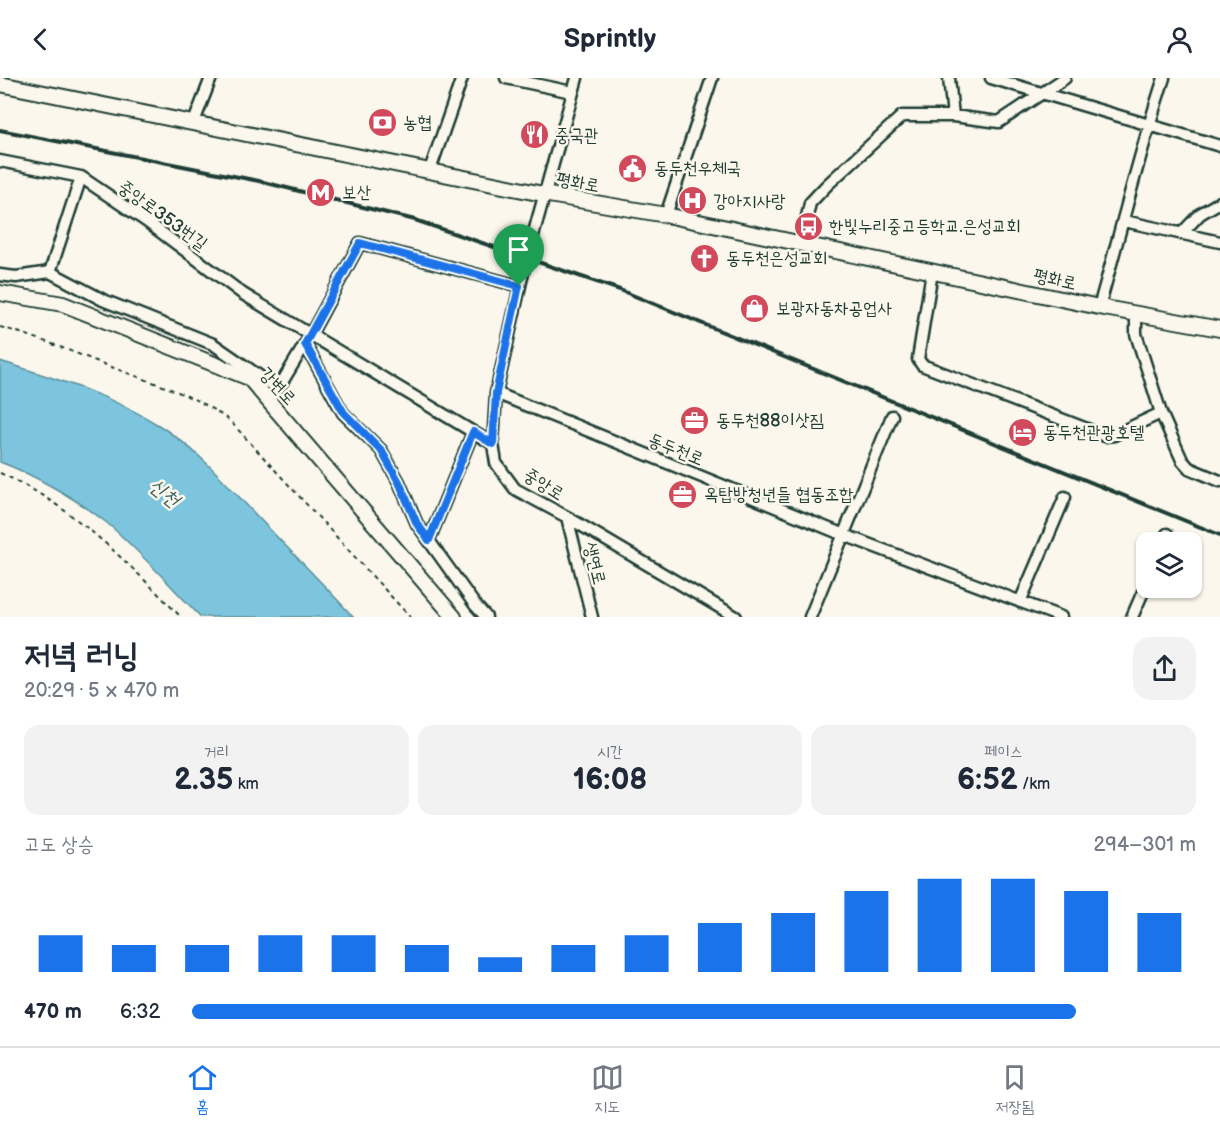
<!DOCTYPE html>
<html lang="ko">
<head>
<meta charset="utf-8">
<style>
  body { margin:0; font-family:"Balsamiq Sans","Poor Story",sans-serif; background:#f2f2f3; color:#1f2937; height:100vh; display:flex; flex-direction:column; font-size:22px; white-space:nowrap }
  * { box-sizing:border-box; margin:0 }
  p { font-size:20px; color:#747a83 }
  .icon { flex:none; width:33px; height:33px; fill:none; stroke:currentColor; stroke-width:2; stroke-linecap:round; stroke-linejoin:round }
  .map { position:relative; height:539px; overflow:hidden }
  .side { display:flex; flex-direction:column; background:#fff; flex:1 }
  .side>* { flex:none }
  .buttons { position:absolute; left:1136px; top:454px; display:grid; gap:12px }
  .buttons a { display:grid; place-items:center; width:66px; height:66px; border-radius:12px; background:#fff; box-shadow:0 2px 4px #0004; font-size:30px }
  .pin { position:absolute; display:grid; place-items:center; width:51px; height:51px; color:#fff; margin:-62px -26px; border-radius:50% 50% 50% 0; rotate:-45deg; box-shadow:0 0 6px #0007 }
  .pin .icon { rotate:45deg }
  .round { display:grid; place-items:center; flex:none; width:63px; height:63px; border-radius:18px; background:#f2f2f3 }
  .headline { display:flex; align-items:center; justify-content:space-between; height:102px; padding:0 24px }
  h1 { font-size:33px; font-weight:800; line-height:45px }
  .figures { display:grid; grid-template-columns:repeat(3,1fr); gap:9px; height:102px; padding:6px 24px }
  .figures div { display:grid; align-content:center; border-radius:15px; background:#f2f2f3; text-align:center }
  .figures b { font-size:30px; font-weight:800 }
  .figures small { font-size:16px; font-weight:400 }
  .figures p { font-size:16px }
  .chart { height:168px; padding:12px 24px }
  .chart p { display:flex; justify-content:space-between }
  .chart svg { width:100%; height:108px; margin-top:6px; stroke:#1a73e8; stroke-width:6 }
  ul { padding:0 24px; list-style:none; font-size:20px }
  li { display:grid; grid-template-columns:96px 72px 1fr; align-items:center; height:45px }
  li i { height:15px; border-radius:8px; background:#1a73e8 }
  header { display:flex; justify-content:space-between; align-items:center; height:78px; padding:0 24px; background:#fff; font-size:27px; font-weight:800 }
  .tab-bar { display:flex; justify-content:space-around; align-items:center; height:84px; border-top:2px solid #e0e1e3; background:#fff; font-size:16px; color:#747a83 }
  .tab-bar a { display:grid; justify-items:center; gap:3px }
  .tab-bar .active { color:#1a73e8 }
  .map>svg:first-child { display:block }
</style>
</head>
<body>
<header><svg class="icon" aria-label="back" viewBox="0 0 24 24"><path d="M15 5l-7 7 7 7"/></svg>Sprintly<svg class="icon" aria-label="person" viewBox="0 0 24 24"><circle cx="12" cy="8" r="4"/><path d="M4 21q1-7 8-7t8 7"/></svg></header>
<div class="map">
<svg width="1220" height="539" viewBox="0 0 1220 539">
  <rect width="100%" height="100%" fill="#fbf7ec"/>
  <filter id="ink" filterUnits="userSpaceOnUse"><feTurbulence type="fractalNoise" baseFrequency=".0167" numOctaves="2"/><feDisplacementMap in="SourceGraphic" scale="12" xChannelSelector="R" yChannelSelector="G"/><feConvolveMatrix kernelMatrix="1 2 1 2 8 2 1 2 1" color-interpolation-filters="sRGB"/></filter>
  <g filter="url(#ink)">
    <!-- water -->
    <path fill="#7dc5de" stroke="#578f9a" stroke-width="1.5" d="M0,283C54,300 111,317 160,348C197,371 226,405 256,437C288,471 322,504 353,539H201C170,508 140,473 107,445C78,422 35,397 0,384Z"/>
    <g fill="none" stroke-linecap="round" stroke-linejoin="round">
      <defs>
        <path id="minor" d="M506,0L572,14
          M577,0L524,190L496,315L493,366L496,385L515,411L567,439L736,539
          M991,0L1220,68
          M953,38L999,44L1065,0
          M194,44L211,0
          M0,83L81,99
          M430,92L462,0
          M666,137L712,0
          M1124,143L1220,164
          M1181,156L1200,136L1220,124
          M801,166L810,125L827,107L902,38H953L949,0
          M50,194L81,99L146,143L243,216L493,366
          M932,194L918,281L922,287L1105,358L1114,357L1161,335
          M0,197L16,199L50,194L103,222L213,266L278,311L311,256L360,165L519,208
          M1099,229C1121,153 1139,75 1164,0
          M1136,235V256L1161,335L1182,382L1189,390L1220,403
          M305,266L343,335L381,372L399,404L417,446L475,527L486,539
          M496,315L844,457L1061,539
          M567,439L592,539
          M429,462L473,354
          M1163,465L1167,456
          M1020,524L1065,419
          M810,539L892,338
          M1132,539L1146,507"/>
        <path id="major" d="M0,6L543,116L666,137L1099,229L1220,251
          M0,215L63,226L249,300L454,539"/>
      </defs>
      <!-- minor casing -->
      <use href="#minor" stroke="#1f3d34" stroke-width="15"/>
      <!-- major casing -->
      <use href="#major" stroke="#1f3d34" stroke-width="18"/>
      <!-- path -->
      <path stroke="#1f3d34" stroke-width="2" stroke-dasharray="4.5 4.5" stroke-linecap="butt" d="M0,249C38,259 77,276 114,290C153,305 197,317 231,344L410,539
        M0,395C72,427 127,484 181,539"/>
      <!-- minor -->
      <use href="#minor" stroke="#fbf7ec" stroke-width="10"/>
      <!-- major -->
      <use href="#major" stroke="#fbf7ec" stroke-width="14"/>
      <!-- rail -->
      <path stroke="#1f3d34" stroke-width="4" d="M0,52L259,103L415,142L620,212L1220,457"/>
    </g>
  </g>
  <g fill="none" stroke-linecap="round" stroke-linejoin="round" filter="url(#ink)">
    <defs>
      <path id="route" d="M360,165L519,208L496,315L493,366L473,354L429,462L417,446L399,404L381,372L344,335L305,266Z"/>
    </defs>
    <!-- route casing -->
    <use href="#route" stroke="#fff" stroke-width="12"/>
    <!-- route -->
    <use href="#route" stroke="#1a73e8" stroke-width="8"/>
  </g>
  <!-- icons -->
  <defs>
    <symbol id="bank-disc" viewBox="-11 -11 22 22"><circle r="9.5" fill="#d1495b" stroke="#fbf7ec"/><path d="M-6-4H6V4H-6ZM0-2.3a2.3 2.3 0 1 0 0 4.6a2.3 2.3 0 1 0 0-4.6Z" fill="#fff"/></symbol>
    <symbol id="restaurant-disc" viewBox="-11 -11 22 22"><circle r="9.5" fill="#d1495b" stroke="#fbf7ec"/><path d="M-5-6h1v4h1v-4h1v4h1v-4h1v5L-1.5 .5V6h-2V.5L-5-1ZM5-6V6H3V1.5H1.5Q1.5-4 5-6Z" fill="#fff"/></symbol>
    <symbol id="civic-disc" viewBox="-11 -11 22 22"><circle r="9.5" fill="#d1495b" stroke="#fbf7ec"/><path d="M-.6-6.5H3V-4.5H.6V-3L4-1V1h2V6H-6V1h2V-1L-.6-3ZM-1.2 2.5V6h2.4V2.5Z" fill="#fff"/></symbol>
    <symbol id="metro-disc" viewBox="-11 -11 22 22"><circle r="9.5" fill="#d1495b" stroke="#fbf7ec"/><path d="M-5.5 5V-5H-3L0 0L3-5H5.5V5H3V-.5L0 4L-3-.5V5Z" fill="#fff"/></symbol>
    <symbol id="hospital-disc" viewBox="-11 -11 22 22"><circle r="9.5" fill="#d1495b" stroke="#fbf7ec"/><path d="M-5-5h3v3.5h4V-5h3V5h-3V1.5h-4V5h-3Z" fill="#fff"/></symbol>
    <symbol id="bus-disc" viewBox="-11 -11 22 22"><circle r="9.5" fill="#d1495b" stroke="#fbf7ec"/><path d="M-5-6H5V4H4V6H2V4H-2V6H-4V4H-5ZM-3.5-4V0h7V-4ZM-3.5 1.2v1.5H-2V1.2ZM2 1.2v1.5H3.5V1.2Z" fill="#fff"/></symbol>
    <symbol id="church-disc" viewBox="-11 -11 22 22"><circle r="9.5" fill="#d1495b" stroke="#fbf7ec"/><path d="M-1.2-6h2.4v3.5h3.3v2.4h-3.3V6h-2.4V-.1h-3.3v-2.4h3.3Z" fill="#fff"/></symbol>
    <symbol id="shop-disc" viewBox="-11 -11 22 22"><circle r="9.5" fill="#d1495b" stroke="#fbf7ec"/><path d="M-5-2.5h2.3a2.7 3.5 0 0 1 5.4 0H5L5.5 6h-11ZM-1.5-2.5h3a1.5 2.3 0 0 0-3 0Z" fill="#fff"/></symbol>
    <symbol id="office-disc" viewBox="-11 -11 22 22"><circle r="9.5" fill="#d1495b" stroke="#fbf7ec"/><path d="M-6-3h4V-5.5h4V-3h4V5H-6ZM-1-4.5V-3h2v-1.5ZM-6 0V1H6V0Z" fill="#fff"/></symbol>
    <symbol id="hotel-disc" viewBox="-11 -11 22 22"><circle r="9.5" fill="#d1495b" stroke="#fbf7ec"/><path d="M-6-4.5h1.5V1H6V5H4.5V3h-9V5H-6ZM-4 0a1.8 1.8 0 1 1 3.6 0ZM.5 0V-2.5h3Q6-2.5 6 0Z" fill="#fff"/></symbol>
  </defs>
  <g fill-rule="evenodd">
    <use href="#bank-disc" x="366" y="28" width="33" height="33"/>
    <use href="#restaurant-disc" x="518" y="40" width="33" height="33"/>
    <use href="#civic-disc" x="616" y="74" width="33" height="33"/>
    <use href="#metro-disc" x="304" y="98" width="33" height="33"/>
    <use href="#hospital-disc" x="676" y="106" width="33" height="33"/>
    <use href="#bus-disc" x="792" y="132" width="33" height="33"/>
    <use href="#church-disc" x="688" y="164" width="33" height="33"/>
    <use href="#shop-disc" x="738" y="214" width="33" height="33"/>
    <use href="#office-disc" x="678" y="326" width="33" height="33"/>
    <use href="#hotel-disc" x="1006" y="338" width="33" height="33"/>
    <use href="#office-disc" x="666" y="400" width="33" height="33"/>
  </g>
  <g text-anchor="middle" stroke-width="5" stroke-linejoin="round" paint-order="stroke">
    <!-- poi labels -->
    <g font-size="18" fill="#1f3d34" stroke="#fbf7ec" text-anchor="start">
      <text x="403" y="50">농협</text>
      <text x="555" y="63">중국관</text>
      <text x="654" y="96">동두천우체국</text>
      <text x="342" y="120">보산</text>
      <text x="713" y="129">강아지사랑</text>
      <text x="829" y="154">한빛누리중고등학교.은성교회</text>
      <text x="726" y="186">동두천은성교회</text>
      <text x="776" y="236">보광자동차공업사</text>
      <text x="716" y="348">동두천88이삿짐</text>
      <text x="1043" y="360">동두천관광호텔</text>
      <text x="704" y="422">옥탑방청년들 협동조합</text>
    </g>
    <!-- street labels -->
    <g font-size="18" fill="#1f3d34" stroke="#fbf7ec">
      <text transform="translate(578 104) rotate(10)" y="6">평화로</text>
      <text transform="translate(163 137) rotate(36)" y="6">중앙로353번길</text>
      <text transform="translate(1055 201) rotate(12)" y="6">평화로</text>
      <text transform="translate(278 308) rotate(47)" y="6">강변로</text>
      <text transform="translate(676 371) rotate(22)" y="6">동두천로</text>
      <text transform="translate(544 406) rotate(32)" y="6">중앙로</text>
      <text transform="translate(595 485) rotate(76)" y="6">생연로</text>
    </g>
    <!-- water labels -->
    <g font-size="20" font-style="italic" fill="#365f5e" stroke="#fbf7ec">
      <text transform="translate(165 414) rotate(39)" y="7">신천</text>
    </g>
  </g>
</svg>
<div class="buttons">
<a><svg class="icon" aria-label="layers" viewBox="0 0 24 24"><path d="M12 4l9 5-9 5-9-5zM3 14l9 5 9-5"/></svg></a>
</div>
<div class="pin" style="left:519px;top:208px;background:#1e9e55"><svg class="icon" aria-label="arrive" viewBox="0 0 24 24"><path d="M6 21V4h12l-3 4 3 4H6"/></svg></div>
</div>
<section class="side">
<div class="headline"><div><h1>저녁 러닝</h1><p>20:29 · 5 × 470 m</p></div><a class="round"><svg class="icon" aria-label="share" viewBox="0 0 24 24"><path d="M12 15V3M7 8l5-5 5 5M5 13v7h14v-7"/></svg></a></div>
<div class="figures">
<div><p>거리</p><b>2.35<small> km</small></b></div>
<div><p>시간</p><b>16:08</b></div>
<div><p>페이스</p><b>6:52<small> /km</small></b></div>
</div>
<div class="chart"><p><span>고도 상승</span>294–301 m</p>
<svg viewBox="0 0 160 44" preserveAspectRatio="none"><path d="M5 44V29M15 44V33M25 44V33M35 44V29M45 44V29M55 44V33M65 44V38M75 44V33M85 44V29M95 44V24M105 44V20M115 44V11M125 44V6M135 44V6M145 44V11M155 44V20"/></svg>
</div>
<ul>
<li><b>470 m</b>6:32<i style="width:88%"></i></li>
</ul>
</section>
<nav class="tab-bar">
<a class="active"><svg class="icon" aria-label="home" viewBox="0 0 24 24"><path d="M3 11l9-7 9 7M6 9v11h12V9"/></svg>홈</a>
<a><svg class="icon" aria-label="map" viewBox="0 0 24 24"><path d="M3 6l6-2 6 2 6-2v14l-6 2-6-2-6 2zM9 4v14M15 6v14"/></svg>지도</a>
<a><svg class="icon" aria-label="saved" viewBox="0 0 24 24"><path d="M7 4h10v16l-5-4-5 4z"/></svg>저장됨</a>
</nav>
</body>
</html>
